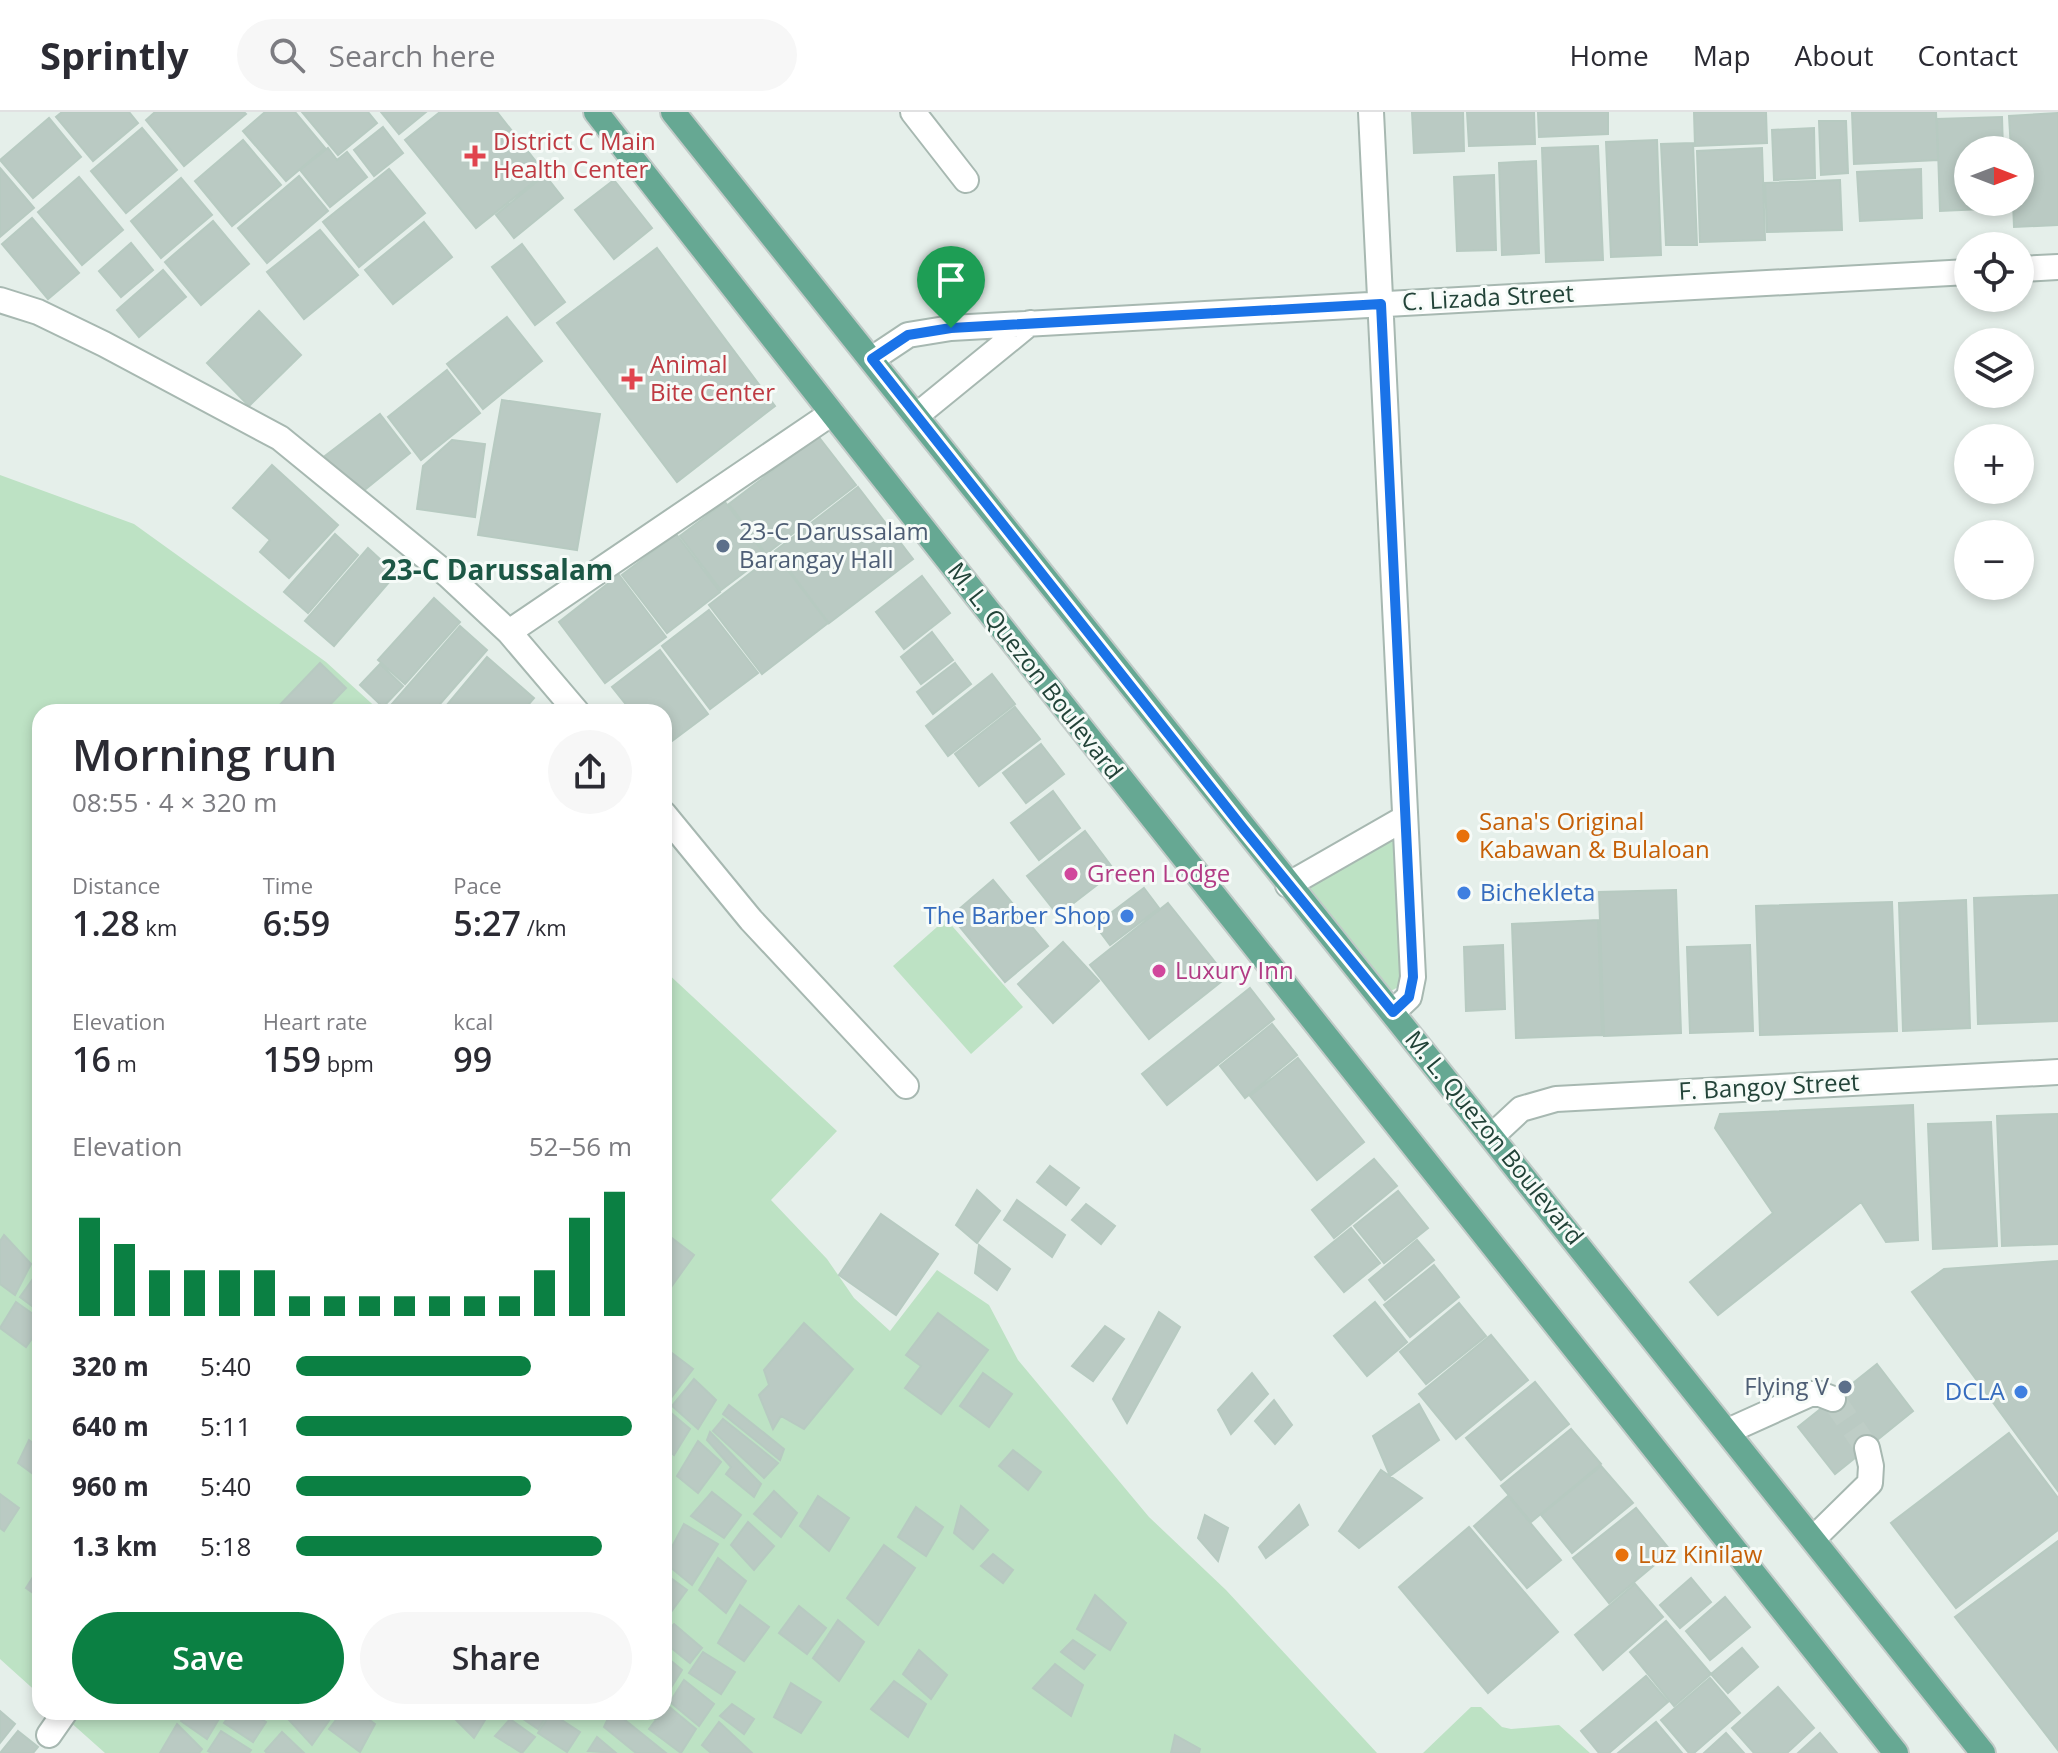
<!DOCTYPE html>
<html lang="en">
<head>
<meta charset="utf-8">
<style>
  body { margin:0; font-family:"Open Sans",sans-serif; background:#f7f7f7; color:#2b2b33; height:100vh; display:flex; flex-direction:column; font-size:30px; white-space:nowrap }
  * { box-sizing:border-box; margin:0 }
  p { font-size:26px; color:#7c7c81 }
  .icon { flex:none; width:44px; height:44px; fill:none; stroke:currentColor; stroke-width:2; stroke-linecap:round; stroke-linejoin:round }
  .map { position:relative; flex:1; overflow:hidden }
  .sheet { position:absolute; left:32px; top:592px; width:640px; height:1016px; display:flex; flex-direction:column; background:#fff; border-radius:24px; box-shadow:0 4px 12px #0003 }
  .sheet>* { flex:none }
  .needle { width:52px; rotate:90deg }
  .buttons { position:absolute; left:1954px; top:24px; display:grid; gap:16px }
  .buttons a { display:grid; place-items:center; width:80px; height:80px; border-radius:50%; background:#fff; box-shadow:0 4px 12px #0003; font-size:40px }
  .pin { position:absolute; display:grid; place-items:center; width:68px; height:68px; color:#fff; margin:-82px -34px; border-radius:50% 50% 50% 0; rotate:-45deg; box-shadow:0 0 8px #0007 }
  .pin .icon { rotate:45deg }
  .round { display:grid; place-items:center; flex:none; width:84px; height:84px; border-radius:42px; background:#f7f7f7 }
  .summary { display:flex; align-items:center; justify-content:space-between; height:136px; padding:0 40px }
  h1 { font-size:44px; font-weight:600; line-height:60px }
  .metrics { display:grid; grid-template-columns:repeat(3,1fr); gap:12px; height:136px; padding:8px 40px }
  .metrics div { display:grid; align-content:center }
  .metrics b { font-size:34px; font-weight:600 }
  .metrics small { font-size:22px; font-weight:400 }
  .metrics p { font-size:22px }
  .chart { height:224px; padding:16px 40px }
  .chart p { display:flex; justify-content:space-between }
  .chart svg { width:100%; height:144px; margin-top:8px; stroke:#0b8043; stroke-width:6 }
  .cta { display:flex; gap:16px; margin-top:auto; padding:16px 40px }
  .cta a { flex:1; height:92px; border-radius:48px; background:#0b8043; color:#fff; font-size:32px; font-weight:600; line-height:92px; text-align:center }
  .cta a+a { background:#f7f7f7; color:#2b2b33 }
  ul { padding:0 40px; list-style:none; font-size:26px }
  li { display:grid; grid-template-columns:128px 96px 1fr; align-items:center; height:60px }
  li i { height:20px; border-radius:10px; background:#0b8043 }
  header { display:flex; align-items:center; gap:48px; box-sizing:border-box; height:112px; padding:0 40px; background:#fff; border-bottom:2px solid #e1e1e2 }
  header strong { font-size:38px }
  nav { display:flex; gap:44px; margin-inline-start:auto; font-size:28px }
  .search { width:560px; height:72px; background:#f7f7f7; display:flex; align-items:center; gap:20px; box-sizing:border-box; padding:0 28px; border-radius:44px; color:#7c7c81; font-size:30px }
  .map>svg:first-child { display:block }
</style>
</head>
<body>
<header>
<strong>Sprintly</strong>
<div class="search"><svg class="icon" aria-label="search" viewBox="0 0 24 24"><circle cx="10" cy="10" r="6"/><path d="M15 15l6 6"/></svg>Search here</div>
<nav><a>Home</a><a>Map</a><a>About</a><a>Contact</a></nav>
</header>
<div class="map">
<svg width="2058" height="1641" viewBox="0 0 2058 1641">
  <rect width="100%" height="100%" fill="#e5efea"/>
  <!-- green -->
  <path fill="#bde2c4" d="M0,363L134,412L326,550L381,600H40V1583L0,1547Z
    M1398,724L1402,873L1389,880L1306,774Z
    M946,807L1023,895L971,942L893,854Z
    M664,858L837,1019L771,1088L827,1147L854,1186L890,1219L937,1158L989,1193L1018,1248L1149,1405L1226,1478L1377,1641H105L59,1600H664Z
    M1471,1595H1481L1502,1615L1511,1617L1559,1613L1590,1641H1423Z"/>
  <!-- building -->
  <path fill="#bacac3" stroke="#b7cac1" stroke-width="2" d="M62,0H129L138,11L93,49L56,5Z
    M155,0H244L246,2L184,54L146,8Z
    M265,0H295L325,36L286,69L243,19Z
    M302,0H368L377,11L338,43Z
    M381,0H426L399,22Z
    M440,0H497L545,61L476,116L405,28Z
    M1412,0H1463L1464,39L1414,41Z
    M1467,0H1534L1535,32L1469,34Z
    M1538,0H1608V22L1539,25Z
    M1694,0H1766L1767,31L1695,34Z
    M1852,0H1936L1938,48L1854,52Z
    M2058,1V113L2014,115L2013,90H2020V38H2011L2009,4Z
    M2002,5L2003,38H1968V90H2005V96L1940,99L1937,7Z
    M49,6L81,45L33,86L0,48Z
    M1819,9H1846L1848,61L1821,63Z
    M383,15L403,41L374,64L354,38Z
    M142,16L177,58L126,101L91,59Z
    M1814,16L1815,66L1774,68L1772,18Z
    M243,28L281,73L232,114L195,69Z
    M1657,28L1661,143L1611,145L1606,30Z
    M1693,31L1697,133H1666L1661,32Z
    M1598,34L1603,148L1546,150L1542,36Z
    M328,36L337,48L347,40L367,65L330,95L300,58Z
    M1762,36L1765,128L1700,130L1697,39Z
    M1536,49L1539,141L1502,143L1499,51Z
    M0,56L34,96L0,125Z
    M389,57L425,101L359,155L323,110Z
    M1921,57L1922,106L1860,109L1857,60Z
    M545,63L563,86L514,126L496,103Z
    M1494,63L1496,138L1457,139L1454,65Z
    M299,64L328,99L267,151L238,116Z
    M79,65L123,118L82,153L38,100Z
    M181,66L212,103L161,146L131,109Z
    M614,68L652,116L614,147L575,98Z
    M1840,68L1842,118L1767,120L1765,71Z
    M32,106L79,161L48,187L2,132Z
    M213,109L249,152L201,193L165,150Z
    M424,110L452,145L393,192L365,158Z
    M320,118L358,163L304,207L267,160Z
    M131,131L153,158L121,185L99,159Z
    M522,132L565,190L535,213L492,155Z
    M657,136L775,294L677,370L557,211Z
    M163,158L186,185L139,225L117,198Z
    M259,199L301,243L249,294L207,251Z
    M507,205L542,249L483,297L447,252Z
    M447,258L480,301L421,348L388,305Z
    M502,288L600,302L577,438L478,423Z
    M380,302L410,341L357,384L325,344Z
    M818,324L856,373L766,442L729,392Z
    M452,328L485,332L475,405L417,397L423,354Z
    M272,353L338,413L289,466L260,440L270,428L233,396Z
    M858,375L913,447L829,511L775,439Z
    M725,390L766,444L721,478L680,424Z
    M335,422L358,443L308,501L284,480Z
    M676,422L720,480L667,521L622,463Z
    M368,436L396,462L334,534L305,509Z
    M775,442L828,511L762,562L709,493Z
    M619,463L666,525L605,571L559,510Z
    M922,464L950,501L904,537L876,500Z
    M434,486L460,510L405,572L378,548Z
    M709,498L758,561L710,597L662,534Z
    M460,514L487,538L433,600H385Z
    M932,520L953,548L921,572L901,545Z
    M660,538L708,602L664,635V600H632L612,575Z
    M487,545L534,586L522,600H441Z
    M320,551L346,576L323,600H273Z
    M955,551L971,572L933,602L917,580Z
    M380,552L403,574L383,595L360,573Z
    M992,562L1015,592L948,644L926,614Z
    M1015,595L1040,627L979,674L955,642Z
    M1041,632L1064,662L1026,691L1003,661Z
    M1053,679L1080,716L1039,748L1011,711Z
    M1085,719L1115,759L1058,803L1027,764Z
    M993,768L1048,834L1005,870L951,804Z
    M1144,776L1159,796L1110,833L1095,813Z
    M1676,778L1681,921L1604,924L1599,780Z
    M2058,783V909L1978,912L1974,786Z
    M1966,788L1970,916L1903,919L1899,791Z
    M1892,790L1897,919L1760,923L1756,794Z
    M1168,791L1227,865L1149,927L1090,853Z
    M1598,808L1602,923L1516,926L1512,812Z
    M1063,830L1099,869L1053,911L1018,872Z
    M1503,833L1505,897L1466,899L1464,835Z
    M1750,833L1753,919L1690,921L1687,835Z
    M1250,876L1274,907L1167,993L1142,962Z
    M1272,912L1297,943L1245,986L1220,954Z
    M1298,946L1364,1030L1317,1068L1250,984Z
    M1913,993L1918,1128L1886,1130L1861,1090L1718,1203L1690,1170L1773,1101L1715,1016L1720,1002Z
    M2058,1002V1132L2002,1134L1997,1004Z
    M1991,1010L1997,1134L1933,1137L1928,1012Z
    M1374,1047L1397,1074L1334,1126L1312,1098Z
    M1050,1054L1079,1076L1066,1093L1037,1070Z
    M977,1078L1000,1099L977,1131L956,1113Z
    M1398,1079L1428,1116L1384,1151L1354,1114Z
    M1017,1088L1065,1123L1052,1145L1004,1108Z
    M1086,1092L1115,1114L1101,1132L1072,1108Z
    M881,1102L938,1142L896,1203L839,1163Z
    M1351,1116L1380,1151L1344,1180L1315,1145Z
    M664,1120L694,1143L664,1185Z
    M4,1123L31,1152L15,1183L0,1172V1129Z
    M1417,1128L1434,1148L1385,1188L1369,1168Z
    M979,1133L1010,1157L997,1178L975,1161Z
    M2058,1149V1379L1912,1180L1944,1157Z
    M1434,1153L1459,1185L1410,1225L1384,1193Z
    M35,1164L40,1168V1200L20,1185Z
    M16,1190L40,1207V1215L26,1235L0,1216Z
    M1375,1190L1407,1230L1367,1264L1334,1224Z
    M1459,1191L1486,1224L1426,1272L1400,1240Z
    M1159,1200L1180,1215L1127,1311L1113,1287Z
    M938,1201L988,1238L941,1302L905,1276L921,1254L906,1243Z
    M804,1211L853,1257L804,1317L781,1304L773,1317L759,1283L769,1273L764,1258Z
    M1105,1214L1124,1227L1093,1269L1072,1254Z
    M1491,1223L1528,1268L1456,1327L1419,1282Z
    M664,1235L693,1257L664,1295Z
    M1877,1252L1913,1299L1835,1362L1798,1315Z
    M983,1261L1012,1282L989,1315L960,1294Z
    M1252,1261L1268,1282L1231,1322L1218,1298Z
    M694,1267L716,1288L698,1317L672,1294Z
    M1535,1270L1569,1312L1501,1368L1466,1326Z
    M1274,1288L1292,1313L1275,1332L1255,1309Z
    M1419,1292L1439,1328L1390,1364L1373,1324Z
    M729,1293L784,1337L780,1348L723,1302Z
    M664,1295L690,1317L674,1343L664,1335Z
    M723,1307L778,1351L764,1366L713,1319Z
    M1571,1317L1601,1352L1531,1410L1501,1374Z
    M710,1320L761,1372L754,1385L726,1362L731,1355L707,1328Z
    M2009,1321L2058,1386V1418L1956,1496L1891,1411Z
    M29,1328L40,1337V1358L36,1364L18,1351Z
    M698,1329L721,1350L698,1381L677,1364Z
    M1013,1338L1041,1360L1028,1378L999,1354Z
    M1601,1354L1633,1391L1572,1441L1541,1403Z
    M1381,1358L1422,1386L1359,1436L1339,1419Z
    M774,1379L797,1401L781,1425L754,1402Z
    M712,1380L741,1403L724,1426L691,1404Z
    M0,1382L19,1396L4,1419L0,1416Z
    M818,1384L849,1406L829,1439L800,1414Z
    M1508,1384L1561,1448L1527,1476L1474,1414Z
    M1299,1393L1308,1413L1266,1446L1259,1435Z
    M961,1394L988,1418L973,1437L954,1421Z
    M916,1395L943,1415L926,1444L898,1425Z
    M1636,1396L1671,1439L1609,1491L1573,1446Z
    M1205,1403L1228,1416L1218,1449L1198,1426Z
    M748,1410L774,1434L754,1458L731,1433Z
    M684,1412L718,1432L692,1473L664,1450Z
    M1469,1415L1558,1520L1488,1581L1399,1475Z
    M2058,1429V1638L1955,1505Z
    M884,1433L915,1456L878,1513L847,1486Z
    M993,1442L1013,1458L1003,1471L981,1454Z
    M718,1446L746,1469L726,1501L699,1478Z
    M40,1454V1486L26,1476Z
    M664,1461L687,1478L671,1500L664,1494Z
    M1691,1466L1711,1490L1680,1516L1660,1493Z
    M1635,1472L1663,1505L1603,1558L1575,1523Z
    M1095,1483L1126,1511L1110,1538L1077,1517Z
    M1725,1485L1750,1515L1710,1548L1686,1519Z
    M740,1493L769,1515L744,1549L718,1531Z
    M799,1494L826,1516L807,1542L779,1521Z
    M838,1508L864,1530L839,1569L813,1546Z
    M1666,1509L1711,1562L1674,1594L1630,1540Z
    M674,1512L702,1536L690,1551L664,1530V1522Z
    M1073,1528L1095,1543L1084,1557L1061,1540Z
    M1742,1536L1758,1555L1728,1581L1711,1562Z
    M919,1538L947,1563L931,1587L903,1562Z
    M703,1540L735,1560L721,1582L689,1561Z
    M664,1543L682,1558L669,1579L664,1574Z
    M1055,1552L1083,1573L1071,1604L1033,1576Z
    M1646,1564L1668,1590L1609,1641H1599L1581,1619Z
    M1710,1566L1740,1601L1694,1641H1689L1661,1608Z
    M684,1568L714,1592L699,1614L670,1590Z
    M894,1569L926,1592L908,1625L871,1597Z
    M791,1571L821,1590L801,1621L774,1605Z
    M1778,1575L1814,1616L1787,1641H1754L1732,1616Z
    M732,1592L754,1607L744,1622L720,1604Z
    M667,1593L696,1617L681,1641L649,1617Z
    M0,1599L15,1612L0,1631Z
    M187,1600H223L207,1627L181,1609Z
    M232,1600H251L266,1610L253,1630L224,1611Z
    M293,1600H335L312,1633L288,1607Z
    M342,1600H359L375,1612L360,1640L329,1617Z
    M448,1600H490L474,1626Z
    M513,1600H549L538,1617Z
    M611,1600H615L666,1641H636L604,1615Z
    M551,1601L580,1620L567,1640L538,1621Z
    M510,1607L535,1625L522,1641L495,1624Z
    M719,1610L752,1641H711L702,1633Z
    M1656,1610L1682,1641H1618Z
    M177,1612L202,1637L199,1641H160Z
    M18,1619L38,1635L33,1641H0Z
    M221,1619L251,1638L249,1641H212L208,1639Z
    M282,1620L304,1641H267L265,1639Z
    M1726,1621L1744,1641H1704Z
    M1820,1621L1837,1641H1798Z
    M1175,1623L1200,1637L1199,1641H1171Z
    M597,1625L616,1641L588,1639Z"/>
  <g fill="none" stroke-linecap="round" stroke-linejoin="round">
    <!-- minor-tunnel -->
    <path stroke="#becdc6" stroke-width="24" stroke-dasharray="24 12" stroke-linecap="butt" d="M1833,1287L1867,1336"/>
    <defs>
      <path id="minor" d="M913,0L966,68
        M1371,0L1413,865L1409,885L1393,900
        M2020,157L2058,155
        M0,188L38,200L104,232L280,326L449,464L509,520L577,600
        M872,247L908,223L951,216L1968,160
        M916,304L1030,211
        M509,520L832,301
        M664,702L751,808L906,974
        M1288,773L1405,706
        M1492,1024L1521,997L1556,987L2058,960
        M1728,1319L1810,1282H1820L1833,1287
        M1813,1427L1870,1371L1871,1354L1867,1336
        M49,1623L65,1600"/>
      <path id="major" d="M596,0C1025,550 1463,1094 1896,1641
        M673,0L1983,1641"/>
    </defs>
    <!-- minor casing -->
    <use href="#minor" stroke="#a7b8b1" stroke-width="28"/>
    <!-- major casing -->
    <use href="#major" stroke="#c1cac7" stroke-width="28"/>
    <!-- minor -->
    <use href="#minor" stroke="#fff" stroke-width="24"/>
    <!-- major -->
    <use href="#major" stroke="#66a893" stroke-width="24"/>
  </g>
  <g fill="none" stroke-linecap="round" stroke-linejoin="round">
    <defs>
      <path id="route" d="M1381,192L1413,865L1409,885L1393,900L1242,715L872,247L908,223L951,216Z"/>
    </defs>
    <!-- route casing -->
    <use href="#route" stroke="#fff" stroke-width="16"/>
    <!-- route -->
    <use href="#route" stroke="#1a73e8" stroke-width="10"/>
  </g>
  <!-- markers -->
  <g fill="#e0444e" stroke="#f6fbf8" stroke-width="3">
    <path d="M471 32h8v8h8v8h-8v8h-8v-8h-8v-8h8z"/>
    <path d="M628 255h8v8h8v8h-8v8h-8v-8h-8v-8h8z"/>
  </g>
  <g fill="#5c6f8a" stroke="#f6fbf8" stroke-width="3">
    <circle cx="723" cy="434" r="8"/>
    <circle cx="1845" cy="1275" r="8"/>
  </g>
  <g fill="#e8710a" stroke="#f6fbf8" stroke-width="3">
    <circle cx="1463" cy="724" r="8"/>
    <circle cx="1622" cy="1443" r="8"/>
  </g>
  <g fill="#d1479c" stroke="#f6fbf8" stroke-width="3">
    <circle cx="1071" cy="762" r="8"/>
    <circle cx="1159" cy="859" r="8"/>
  </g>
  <g fill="#3f7fe0" stroke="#f6fbf8" stroke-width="3">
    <circle cx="1464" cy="781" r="8"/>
    <circle cx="1127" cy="804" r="8"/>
    <circle cx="2021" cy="1280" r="8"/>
  </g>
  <g text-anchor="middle" stroke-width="6" stroke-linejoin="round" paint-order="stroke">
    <!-- health labels -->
    <g font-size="24" fill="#be3a42" stroke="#f6fbf8" text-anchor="start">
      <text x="493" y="38">District C Main<tspan x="493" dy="28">Health Center</tspan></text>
      <text x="650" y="261">Animal<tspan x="650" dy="28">Bite Center</tspan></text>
    </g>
    <!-- street labels -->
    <g font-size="24" fill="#224338" stroke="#f6fbf8">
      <text transform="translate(1488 186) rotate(-3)" y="8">C. Lizada Street</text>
      <text transform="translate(1035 559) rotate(52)" y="8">M. L. Quezon Boulevard</text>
      <text transform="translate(1769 975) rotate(-3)" y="8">F. Bangoy Street</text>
      <text transform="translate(1494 1026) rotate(51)" y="8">M. L. Quezon Boulevard</text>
    </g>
    <!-- service labels -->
    <g font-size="24" fill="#4e5e75" stroke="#f6fbf8" text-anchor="start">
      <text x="739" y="428">23-C Darussalam<tspan x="739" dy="28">Barangay Hall</tspan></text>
      <text x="1829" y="1283" text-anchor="end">Flying V</text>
    </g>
    <!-- food labels -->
    <g font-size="24" fill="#c56008" stroke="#f6fbf8" text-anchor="start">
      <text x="1479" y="718">Sana's Original<tspan x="1479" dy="28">Kabawan &amp; Bulaloan</tspan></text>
      <text x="1638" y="1451">Luz Kinilaw</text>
    </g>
    <!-- hotel labels -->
    <g font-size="24" fill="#b23c85" stroke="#f6fbf8" text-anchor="start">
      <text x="1087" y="770">Green Lodge</text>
      <text x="1175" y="867">Luxury Inn</text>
    </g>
    <!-- shop labels -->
    <g font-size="24" fill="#366cbe" stroke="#f6fbf8" text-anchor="end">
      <text x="1480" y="789" text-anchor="start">Bichekleta</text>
      <text x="1111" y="812">The Barber Shop</text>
      <text x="2005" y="1288">DCLA</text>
    </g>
    <!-- quarter labels -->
    <g font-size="28" font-weight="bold" fill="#1c5745" stroke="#f6fbf8">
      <text x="497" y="468">23-C Darussalam</text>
    </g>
  </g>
</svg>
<div class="buttons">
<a><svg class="needle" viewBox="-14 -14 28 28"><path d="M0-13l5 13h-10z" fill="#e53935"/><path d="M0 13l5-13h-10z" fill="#7c7c81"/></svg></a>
<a><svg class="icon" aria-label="locate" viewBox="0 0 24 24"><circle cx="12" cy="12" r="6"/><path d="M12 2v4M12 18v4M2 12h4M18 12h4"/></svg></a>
<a><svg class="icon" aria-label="layers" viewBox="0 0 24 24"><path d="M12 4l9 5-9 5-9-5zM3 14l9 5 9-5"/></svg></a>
<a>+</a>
<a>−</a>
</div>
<div class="pin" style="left:951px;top:216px;background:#1e9e55"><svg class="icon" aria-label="arrive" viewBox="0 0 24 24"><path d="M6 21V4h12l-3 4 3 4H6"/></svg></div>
<section class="sheet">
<div class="summary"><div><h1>Morning run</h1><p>08:55 · 4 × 320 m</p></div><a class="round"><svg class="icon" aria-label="share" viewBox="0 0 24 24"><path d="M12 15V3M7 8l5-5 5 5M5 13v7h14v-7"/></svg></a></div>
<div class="metrics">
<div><p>Distance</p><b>1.28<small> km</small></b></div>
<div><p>Time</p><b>6:59</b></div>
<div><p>Pace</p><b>5:27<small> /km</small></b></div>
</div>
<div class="metrics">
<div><p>Elevation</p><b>16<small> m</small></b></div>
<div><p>Heart rate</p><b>159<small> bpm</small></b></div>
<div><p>kcal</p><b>99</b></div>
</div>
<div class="chart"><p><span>Elevation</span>52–56 m</p>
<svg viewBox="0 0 160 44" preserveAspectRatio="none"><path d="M5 44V14M15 44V22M25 44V30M35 44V30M45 44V30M55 44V30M65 44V38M75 44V38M85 44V38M95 44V38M105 44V38M115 44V38M125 44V38M135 44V30M145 44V14M155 44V6"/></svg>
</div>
<ul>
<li><b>320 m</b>5:40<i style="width:70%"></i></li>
<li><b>640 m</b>5:11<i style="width:100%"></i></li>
<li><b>960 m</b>5:40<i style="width:70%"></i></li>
<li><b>1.3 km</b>5:18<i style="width:91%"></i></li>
</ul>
<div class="cta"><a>Save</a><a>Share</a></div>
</section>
</div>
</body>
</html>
